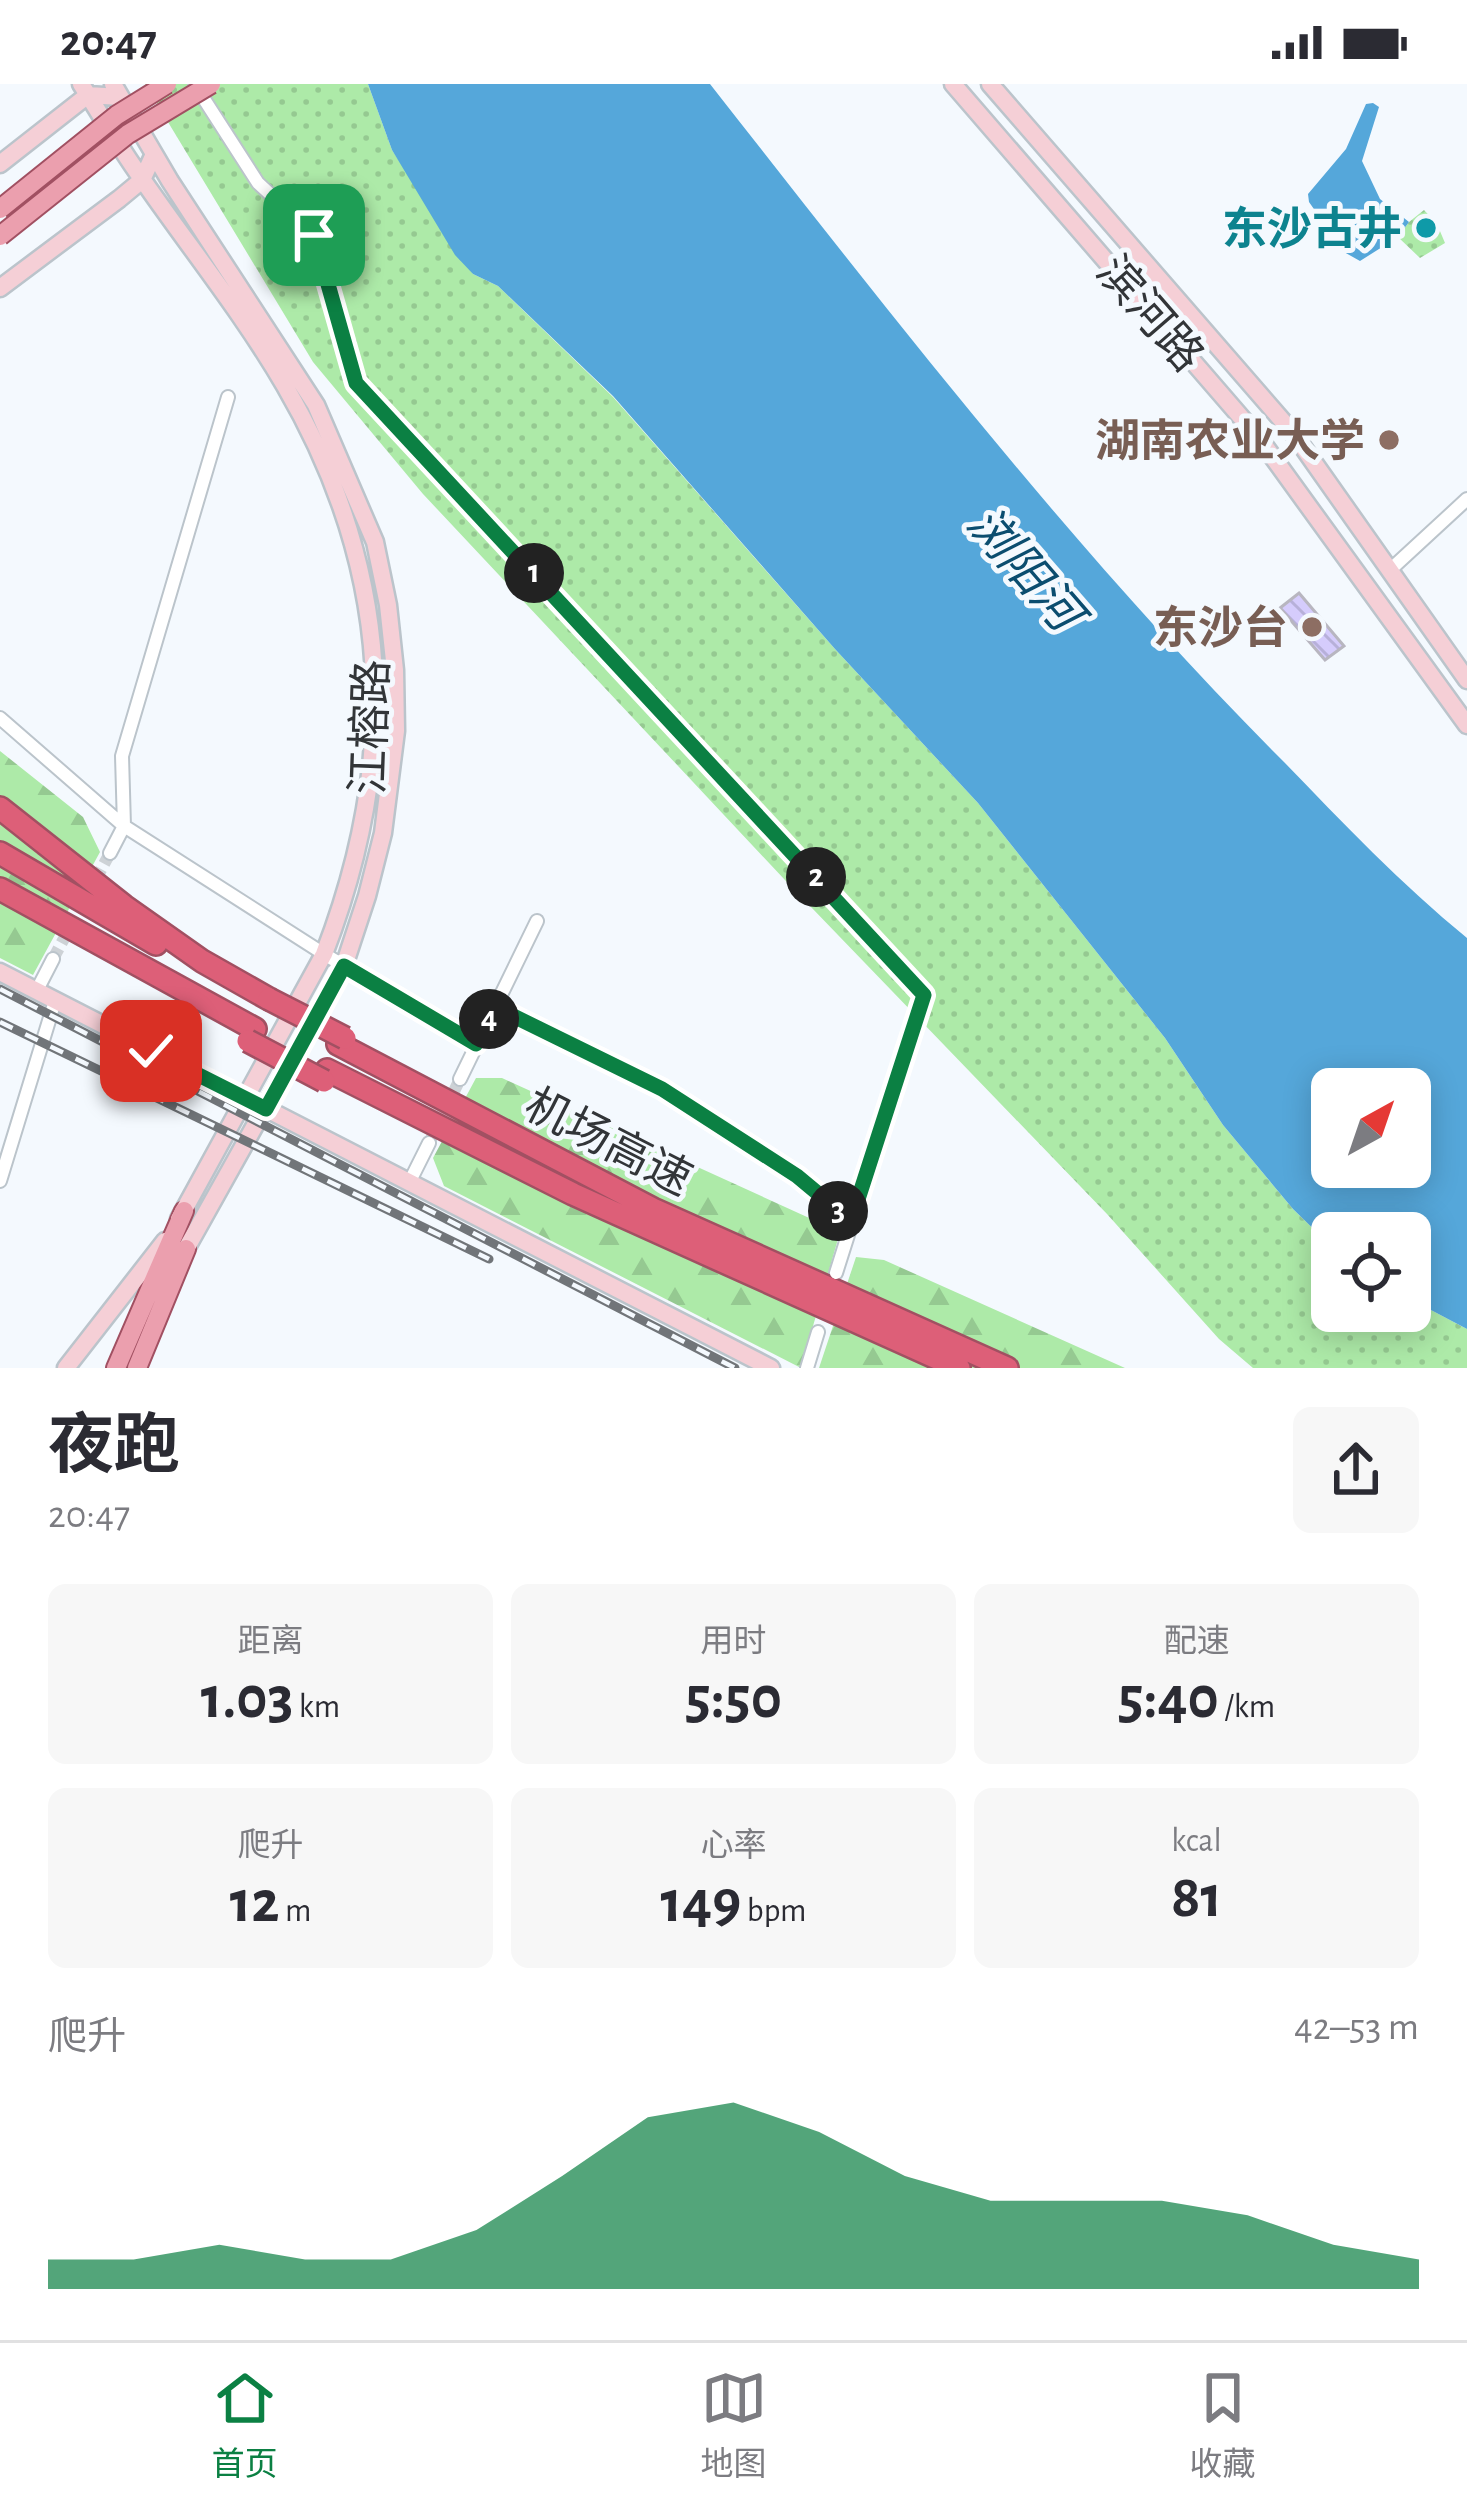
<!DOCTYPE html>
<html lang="zh">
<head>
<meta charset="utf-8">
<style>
  body { margin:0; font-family:"Alegreya Sans","Noto Sans SC",sans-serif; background:#f7f7f7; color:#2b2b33; height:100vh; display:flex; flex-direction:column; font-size:45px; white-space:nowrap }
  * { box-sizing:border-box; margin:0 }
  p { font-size:39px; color:#7c7c81 }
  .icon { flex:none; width:66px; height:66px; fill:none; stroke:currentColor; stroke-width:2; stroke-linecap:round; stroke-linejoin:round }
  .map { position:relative; height:1284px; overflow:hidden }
  .details { display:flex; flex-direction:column; background:#fff; flex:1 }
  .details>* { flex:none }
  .needle { width:78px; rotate:40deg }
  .buttons { position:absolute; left:1311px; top:984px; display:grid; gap:24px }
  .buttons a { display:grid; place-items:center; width:120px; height:120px; border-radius:18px; background:#fff; box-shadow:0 6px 30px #0003; font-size:60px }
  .pin { position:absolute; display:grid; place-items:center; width:102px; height:102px; color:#fff; margin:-51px; border-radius:24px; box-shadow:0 6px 18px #0006 }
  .km { position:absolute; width:60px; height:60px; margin:-30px; border-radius:50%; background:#222; color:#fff; font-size:33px; line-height:60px; text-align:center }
  .round { display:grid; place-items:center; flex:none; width:126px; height:126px; border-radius:18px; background:#f7f7f7 }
  .overview { display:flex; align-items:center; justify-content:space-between; height:204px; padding:0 48px }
  h1 { font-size:66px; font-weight:700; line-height:90px }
  .metrics { display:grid; grid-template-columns:repeat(3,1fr); gap:18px; height:204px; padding:12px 48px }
  .metrics div { display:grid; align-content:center; border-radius:18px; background:#f7f7f7; text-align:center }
  .metrics b { font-size:60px; font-weight:700 }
  .metrics small { font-size:33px; font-weight:400 }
  .metrics p { font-size:33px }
  .chart { height:336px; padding:24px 48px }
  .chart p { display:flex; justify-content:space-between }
  .chart svg { width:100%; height:216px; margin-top:12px; fill:#0b8043; opacity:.7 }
  .status { display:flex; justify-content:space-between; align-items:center; height:84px; padding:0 60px; background:#fff; direction:ltr }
  .status svg { height:33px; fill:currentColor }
  .dock { display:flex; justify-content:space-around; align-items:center; height:168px; border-top:3px solid #e1e1e2; background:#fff; font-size:33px; color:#7c7c81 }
  .dock a { display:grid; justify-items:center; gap:6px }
  .dock .on { color:#0b8043 }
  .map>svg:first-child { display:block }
</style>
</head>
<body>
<div class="status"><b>20:47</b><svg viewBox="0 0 49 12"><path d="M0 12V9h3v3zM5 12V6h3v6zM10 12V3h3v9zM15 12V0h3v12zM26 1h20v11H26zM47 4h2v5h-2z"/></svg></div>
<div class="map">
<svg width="1467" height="1284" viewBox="0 0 1467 1284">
  <defs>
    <pattern id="forest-firs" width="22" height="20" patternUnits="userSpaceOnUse" patternTransform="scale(3)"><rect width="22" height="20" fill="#adeaa8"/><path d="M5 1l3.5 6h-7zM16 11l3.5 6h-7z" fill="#95c991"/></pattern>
    <pattern id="park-dots" width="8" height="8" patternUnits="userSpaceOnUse" patternTransform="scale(3)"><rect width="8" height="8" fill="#adeaa8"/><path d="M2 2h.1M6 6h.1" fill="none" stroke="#95c991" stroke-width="1.8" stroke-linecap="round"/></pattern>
    <pattern id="building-back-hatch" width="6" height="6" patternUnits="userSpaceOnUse" patternTransform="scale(3)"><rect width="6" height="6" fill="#d5ccfc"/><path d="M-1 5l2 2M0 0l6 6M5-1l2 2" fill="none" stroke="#b7b0d9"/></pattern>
  </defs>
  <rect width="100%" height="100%" fill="#f4f9fe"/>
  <!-- forest -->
  <path fill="url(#forest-firs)" d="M0,667L83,733L100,768L33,891L0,874Z
    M476,994H502L840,1148L801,1284L444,1102L433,1074Z
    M856,1173L884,1176L1125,1284H819Z"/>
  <!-- park -->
  <path fill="url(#park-dots)" d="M145,0H368L392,66L473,190L498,202L613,313L835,565L978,719L1165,954L1223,1041L1293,1125L1332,1163V1227H1410V1215L1467,1245V1284H1253L1219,1255L1107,1130L784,795L423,410L313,278Z
    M1424,126L1437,140L1445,159L1420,174L1398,153L1409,138Z"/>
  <!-- water -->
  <path fill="#55a7da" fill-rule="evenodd" d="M368,0H710C893,233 1074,468 1284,678C1343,739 1401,800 1467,854V1245L1410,1215V1149H1332V1163L1293,1125L1223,1041L1165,954L978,719L835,565L613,312L498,202L473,190L455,171L392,66ZM1332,1005H1410V1083H1332Z
    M1373,19L1379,23L1362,77L1380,115L1409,138L1398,153L1360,177L1344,168L1309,118L1308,110L1346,65L1366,20Z"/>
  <!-- building -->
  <path fill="url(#building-back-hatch)" stroke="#b8b6c0" stroke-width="3" d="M1299,509L1344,562L1325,576L1280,524Z"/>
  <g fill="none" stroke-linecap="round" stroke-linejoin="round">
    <!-- street-tunnel -->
    <path stroke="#cdd2d6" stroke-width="12" stroke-dasharray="12 6" stroke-linecap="butt" d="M53,875L110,769
      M429,1059L460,995"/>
    <defs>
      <path id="street" d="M195,1L258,99L314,151L356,299L924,911L836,1189
        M1390,486L1467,415
        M0,634L124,742L324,870L476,960
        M110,769L124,742L122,672L228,313
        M36,908L53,875
        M495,923L661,1005L797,1092L851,1137
        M460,995L537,837
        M0,1097L55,917
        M409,1099L429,1059
        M807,1284L818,1248"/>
      <path id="secondary" d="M81,0C101,31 119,63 140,92C188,162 242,228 285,302C393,487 400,673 324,870L179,1135
        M113,0L170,97L316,321L375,458L388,521L395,586L396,647L383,749L367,812L344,882L186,1165
        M953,0L1259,354L1467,641
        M990,0L1293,349L1467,596
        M0,80L88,11L120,13
        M0,204L119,115L142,96L154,70
        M0,888L771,1284
        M66,1284L165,1157"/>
      <path id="primary" d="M116,1284L184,1127
        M137,1284L186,1165"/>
      <path id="highway" d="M0,724L124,822L202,877L269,915
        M0,769L156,860
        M0,805L255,945
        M338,960L653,1125L1007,1284
        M327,986L573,1110L959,1284"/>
    </defs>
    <!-- street casing -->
    <use href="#street" stroke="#bbc4cb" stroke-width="16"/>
    <!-- secondary casing -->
    <use href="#secondary" stroke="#bbc4cb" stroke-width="21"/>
    <!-- primary casing -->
    <use href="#primary" stroke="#a15062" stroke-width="22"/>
    <!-- highway casing -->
    <use href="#highway" stroke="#a15062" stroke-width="26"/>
    <!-- street -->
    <use href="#street" stroke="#fff" stroke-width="12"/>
    <!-- secondary -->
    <use href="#secondary" stroke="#f5cfd6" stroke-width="16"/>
    <!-- primary -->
    <use href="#primary" stroke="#eb9fae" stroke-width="18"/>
    <!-- highway -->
    <use href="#highway" stroke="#dd5f78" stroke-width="21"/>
    <defs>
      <path id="rail" d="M0,905L735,1284
        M0,938L489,1175"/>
    </defs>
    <!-- rail casing -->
    <use href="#rail" stroke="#717579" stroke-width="9"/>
    <!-- rail -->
    <use href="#rail" stroke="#f4f9fe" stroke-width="4.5" stroke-dasharray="14" stroke-linecap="butt"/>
    <defs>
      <path id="primary-bridge" d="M0,125L117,31L167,0
        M0,152L128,50L211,0"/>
      <path id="highway-bridge" d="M269,915L345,954
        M248,957L324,997"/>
    </defs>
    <!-- primary-bridge casing -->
    <use href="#primary-bridge" stroke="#a15062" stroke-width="22" stroke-linecap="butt"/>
    <!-- highway-bridge casing -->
    <use href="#highway-bridge" stroke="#a15062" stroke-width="26" stroke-linecap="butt"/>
    <!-- primary-bridge -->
    <use href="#primary-bridge" stroke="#eb9fae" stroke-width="18"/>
    <!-- highway-bridge -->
    <use href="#highway-bridge" stroke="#dd5f78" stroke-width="21"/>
  </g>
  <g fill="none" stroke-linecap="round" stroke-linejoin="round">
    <defs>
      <path id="route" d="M151,967L266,1025L344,882L476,960L495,923L662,1005L797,1092L851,1137L924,911L356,299L314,151"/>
    </defs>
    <!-- route casing -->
    <use href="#route" stroke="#fff" stroke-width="24"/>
    <!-- route -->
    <use href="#route" stroke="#0b8043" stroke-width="15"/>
  </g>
  <!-- markers -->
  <circle fill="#0f9aa8" stroke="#f4f9fe" stroke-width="4.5" cx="1426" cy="144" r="12"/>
  <g fill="#8d6e63" stroke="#f4f9fe" stroke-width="4.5">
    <circle cx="1389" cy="356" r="12"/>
    <circle cx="1312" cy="543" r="12"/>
  </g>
  <g text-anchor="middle" stroke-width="10" stroke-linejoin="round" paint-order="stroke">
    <!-- culture labels -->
    <g font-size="45" font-weight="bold" fill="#0d838f" stroke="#f4f9fe" text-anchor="end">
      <text x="1402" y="160">东沙古井</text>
    </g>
    <!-- street labels -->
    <g font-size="45" fill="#323538" stroke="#f4f9fe">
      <text transform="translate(1151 229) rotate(49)" y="16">滨河路</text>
      <text transform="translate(369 643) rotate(-88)" y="16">江榕路</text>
      <text transform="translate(609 1057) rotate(27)" y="16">机场高速</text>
    </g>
    <!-- education labels -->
    <g font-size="45" font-weight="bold" fill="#785e54" stroke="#f4f9fe" text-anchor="end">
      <text x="1365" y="372">湖南农业大学</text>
      <text x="1288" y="559">东沙台</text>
    </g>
    <!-- water labels -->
    <g font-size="48" font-style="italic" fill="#0b4d6f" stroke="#f4f9fe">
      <text transform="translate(1025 484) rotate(49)" y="17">浏阳河</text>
    </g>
  </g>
</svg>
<div class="buttons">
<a><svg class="needle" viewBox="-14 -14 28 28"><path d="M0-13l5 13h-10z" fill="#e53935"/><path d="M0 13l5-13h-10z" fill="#7c7c81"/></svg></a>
<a><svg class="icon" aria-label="locate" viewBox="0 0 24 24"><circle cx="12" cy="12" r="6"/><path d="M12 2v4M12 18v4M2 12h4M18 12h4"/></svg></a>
</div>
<div class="pin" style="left:314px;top:151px;background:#1e9e55"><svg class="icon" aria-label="arrive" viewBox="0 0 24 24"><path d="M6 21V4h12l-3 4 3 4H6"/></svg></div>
<div class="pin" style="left:151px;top:967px;background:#d93025"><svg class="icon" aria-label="check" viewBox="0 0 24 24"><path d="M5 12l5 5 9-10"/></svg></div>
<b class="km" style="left:534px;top:489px">1</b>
<b class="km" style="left:816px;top:793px">2</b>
<b class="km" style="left:838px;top:1127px">3</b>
<b class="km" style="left:489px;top:935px">4</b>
</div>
<section class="details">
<div class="overview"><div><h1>夜跑</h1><p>20:47</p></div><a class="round"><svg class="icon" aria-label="share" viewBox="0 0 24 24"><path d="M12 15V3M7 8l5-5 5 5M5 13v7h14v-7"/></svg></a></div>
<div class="metrics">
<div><p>距离</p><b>1.03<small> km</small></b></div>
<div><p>用时</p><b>5:50</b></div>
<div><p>配速</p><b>5:40<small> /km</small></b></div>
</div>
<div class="metrics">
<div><p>爬升</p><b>12<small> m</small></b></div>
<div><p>心率</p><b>149<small> bpm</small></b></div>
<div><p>kcal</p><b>81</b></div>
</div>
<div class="chart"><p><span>爬升</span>42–53 m</p>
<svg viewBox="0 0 160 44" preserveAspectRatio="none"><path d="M0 44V38L10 38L20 35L30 38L40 38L50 32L60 21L70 9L80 6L90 12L100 21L110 26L120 26L130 26L140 29L150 35L160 38V44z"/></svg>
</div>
</section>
<nav class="dock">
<a class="on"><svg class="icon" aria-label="home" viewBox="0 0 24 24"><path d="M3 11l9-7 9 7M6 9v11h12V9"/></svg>首页</a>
<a><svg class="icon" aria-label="map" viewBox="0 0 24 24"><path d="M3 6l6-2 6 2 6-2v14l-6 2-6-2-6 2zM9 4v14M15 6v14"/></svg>地图</a>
<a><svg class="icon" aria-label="saved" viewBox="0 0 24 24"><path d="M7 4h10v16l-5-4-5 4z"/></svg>收藏</a>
</nav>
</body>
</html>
